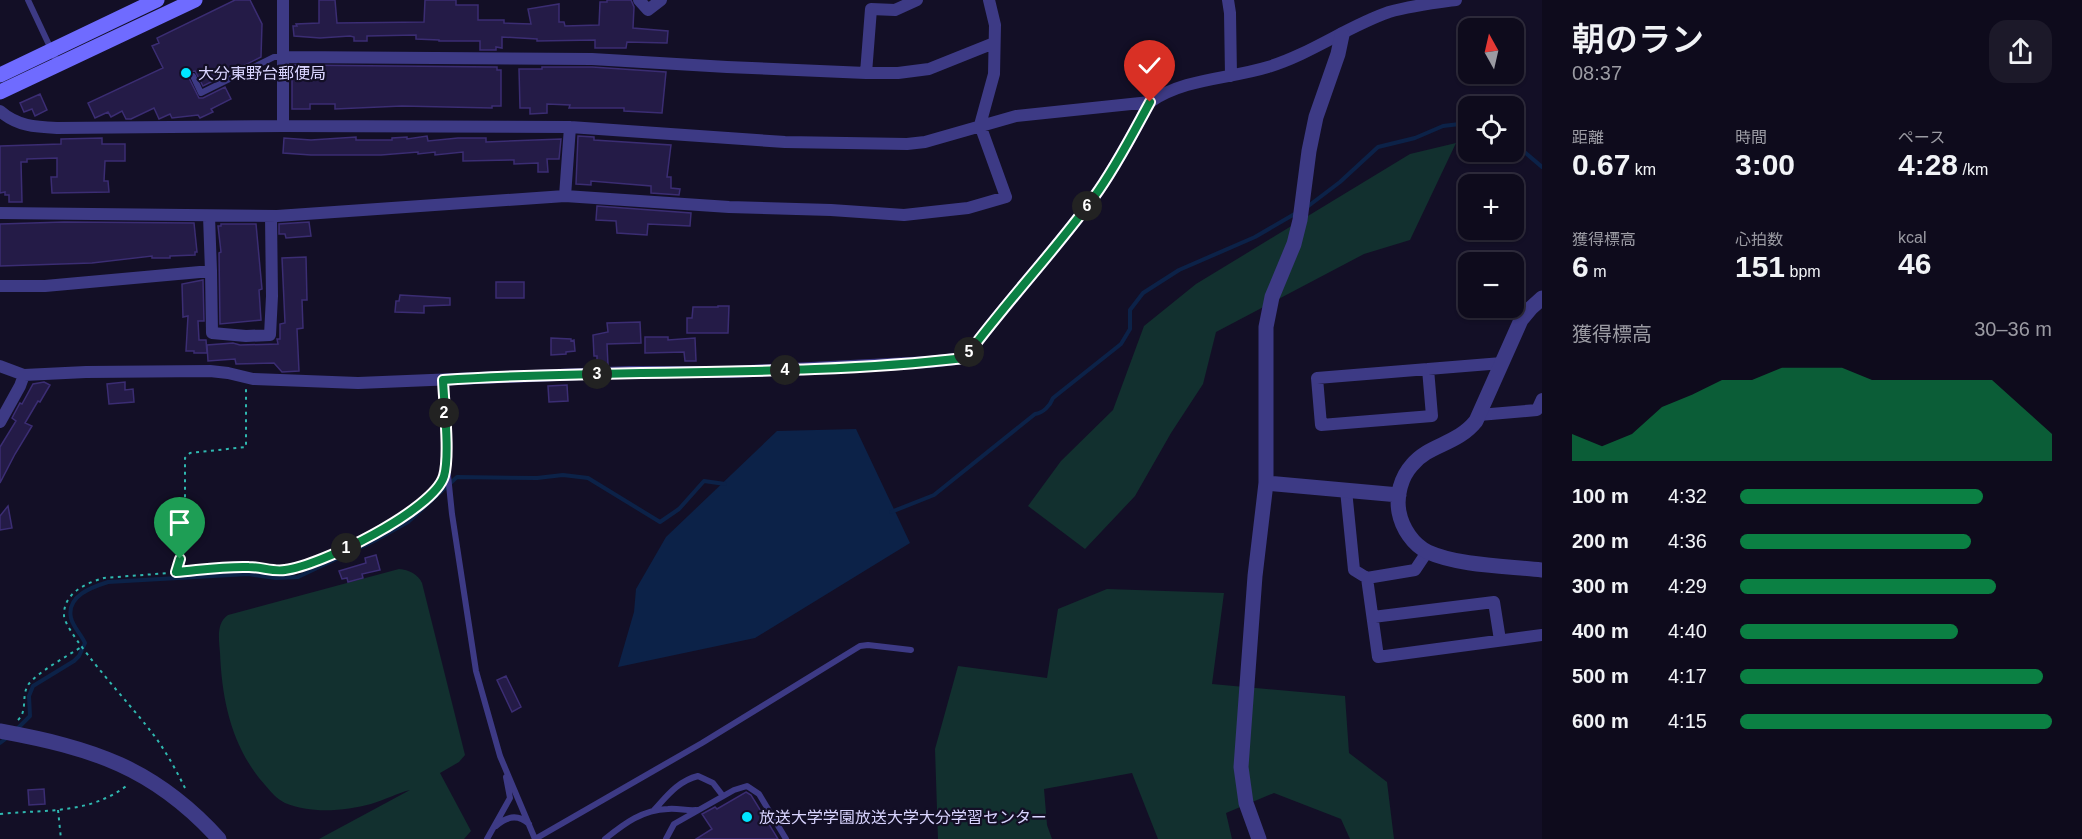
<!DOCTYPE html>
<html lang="ja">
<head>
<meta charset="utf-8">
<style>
  body { margin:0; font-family:Arial,"Noto Sans JP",sans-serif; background:#1c1929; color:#f1f3f6; height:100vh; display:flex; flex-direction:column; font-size:22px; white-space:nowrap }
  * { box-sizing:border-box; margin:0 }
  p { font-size:20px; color:#9b9ba3 }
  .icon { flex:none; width:33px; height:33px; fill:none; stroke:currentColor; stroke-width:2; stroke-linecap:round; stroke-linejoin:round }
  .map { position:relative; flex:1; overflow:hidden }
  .sheet { display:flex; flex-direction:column; background:#0e0b1c; width:540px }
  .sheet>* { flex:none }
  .needle { width:39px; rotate:352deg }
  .tools { position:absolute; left:1458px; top:18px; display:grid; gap:12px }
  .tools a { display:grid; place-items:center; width:66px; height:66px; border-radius:12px; background:#0e0b1c; box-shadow:0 2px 4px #0004,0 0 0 2px #2e2b3b; font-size:30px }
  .pin { position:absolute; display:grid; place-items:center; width:51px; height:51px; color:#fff; margin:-62px -26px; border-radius:50% 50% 50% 0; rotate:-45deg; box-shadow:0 0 6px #0007 }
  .pin .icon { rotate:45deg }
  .km { position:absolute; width:30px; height:30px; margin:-15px; border-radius:50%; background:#222; color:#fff; font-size:16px; line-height:30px; text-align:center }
  .round { display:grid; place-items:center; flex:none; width:63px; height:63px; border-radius:18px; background:#1c1929 }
  .summary { display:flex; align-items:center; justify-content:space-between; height:102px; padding:0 30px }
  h1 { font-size:33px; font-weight:600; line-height:45px }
  .metrics { display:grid; grid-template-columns:repeat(3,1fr); gap:9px; height:102px; padding:6px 30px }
  .metrics div { display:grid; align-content:center }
  .metrics b { font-size:30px; font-weight:600 }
  .metrics small { font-size:16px; font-weight:400 }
  .metrics p { font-size:16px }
  .chart { height:168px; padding:12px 30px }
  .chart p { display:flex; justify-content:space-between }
  .chart svg { width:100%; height:108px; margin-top:6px; fill:#0b8043; opacity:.7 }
  ul { padding:0 30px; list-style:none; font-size:20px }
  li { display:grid; grid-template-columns:96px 72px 1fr; align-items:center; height:45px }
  li i { height:15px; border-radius:8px; background:#0b8043 }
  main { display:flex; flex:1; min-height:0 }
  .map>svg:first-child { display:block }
</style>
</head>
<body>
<main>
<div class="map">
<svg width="1542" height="839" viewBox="0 0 1542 839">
  <rect width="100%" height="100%" fill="#130f26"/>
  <!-- green -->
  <path fill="#12302f" d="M1456,143L1410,240L1364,254L1216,332L1203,384L1171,433L1135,496L1085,549L1028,506L1061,461L1113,410L1144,326L1196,284L1410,154Z
    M399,569C409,570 418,574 422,583L465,755L459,762L440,773L471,831L464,839H319L410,790C397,793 385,800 371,804C345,811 311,814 285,803C277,799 271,792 265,785C232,748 222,701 220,653C219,640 216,623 228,615Z
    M1107,589L1224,593L1212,684L1345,696L1349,753L1387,782L1394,839H1350L1341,819L1274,793L1226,813L1232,839H1158L1132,773L1044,789L1047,825L1052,839H938L935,749L958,666L1047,678L1058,609Z"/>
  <!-- water -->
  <path fill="#0c2248" d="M856,429L910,543L755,638L618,667L634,612L636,589L666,537L777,431Z"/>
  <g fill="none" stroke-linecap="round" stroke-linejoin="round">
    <!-- stream -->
    <path stroke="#0c2248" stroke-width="4" d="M1514,143L1542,167
      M1307,207L1340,182L1378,147L1415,138L1443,126L1468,123
      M891,512L934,495L1035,414C1043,413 1050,406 1053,398L1121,344L1130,329V310L1143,293L1179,270L1255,237L1298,212
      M16,730L30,716L29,696L33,686L74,661L79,656L85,643C81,634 73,627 71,618C66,596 92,587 108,582L248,574L276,578L298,577L374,541L408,522L457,477L537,478L563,475L588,478L660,522L679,509L704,481L725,484
      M0,743L8,737"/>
  </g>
  <!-- building -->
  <path fill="#241b47" stroke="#3b2d73" stroke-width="1.5" d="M235,0H250L262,24L261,57L203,86L195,71L190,72L188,76L199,98H203L225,87L231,99L211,109L213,112L200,118L198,115L172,118L170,114L159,119L154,108L131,119H126L122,111L111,117L108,112L95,118L88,103L163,68L152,46L159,43L157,38Z
    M319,0H335L337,23L424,22L425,0H456V5H478V20H504V23L531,24L528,9L559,4V22H564L565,26L599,25L600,2H607V0H631L634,7L633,28L668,31L667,43L627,42L626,48H595V40L537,41V39L502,37V48L496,47V50H480V41H439V40L416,39V35L367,36V41H354V37L350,36L320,38L294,36L293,26H297L296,24L319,23Z
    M292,65L497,67V70H501V106H492V108L402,106L335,109V104H310V109H292Z
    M542,67H592L666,72L662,113L624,111V108H569L570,105L547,104V113L530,114V108H520L519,69H542Z
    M40,94L47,110L35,116L32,109L24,112L20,103Z
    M427,136L428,141L458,138H486V142L561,139L559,159H547L548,172H538V163L514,164V160L463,161V152L435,155V152L418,154V152L381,155H311L283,153L284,138L311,140L356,137V140H392V138L407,137V139Z
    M578,136L594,137V140L671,145L667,177H671V188L680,189L679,195L651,193V186L591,181V185L576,184Z
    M102,138V144H125V161H105L104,181H108L109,192L52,193L51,177H57V158L27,159V162H21L22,202H9V195H5V192L0,193V146L61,144V139Z
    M597,206L691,213L690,226L648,224L647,235L617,233L616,221L596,220Z
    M64,222L194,223L197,252H195V255L170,256V258H152V256L92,263L0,266V224Z
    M309,222L311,236L286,238L285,234H279V224Z
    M221,224H256L262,289L259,290L261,320L220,324L219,253L221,252L218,226H221Z
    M306,257L307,300H302L303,328L297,329L299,371L282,372L274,363L236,364L235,359L208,361L207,345L233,343L240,345L278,344L277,339H280V324L285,323L282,258Z
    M203,280L204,321H198L199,340H206L207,353H194V351H186L188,316L183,317L182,284Z
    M496,282H524V298H496Z
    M400,295L450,298V305L424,306V313L395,312L396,301H399Z
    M718,306H729L728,333H687V318H692L693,307H718Z
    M640,322L641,343L607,344L608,365H597V356H594L593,335L608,332L607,323Z
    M645,337H668V340L695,338L696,361H685L684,352L645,353Z
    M551,338L571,339V341L574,340L575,351L566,352V354L551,355Z
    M44,382L50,385L40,402L38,401L25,423L32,426L15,454L0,483V447L16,421L12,418L20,403L22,404L33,384Z
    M125,382V390L133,389L134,402L109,404L107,384Z
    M567,385L568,401L549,402L548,386Z
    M8,506L12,528L0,530V516Z
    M376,555L380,570L362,574L363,578L348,582L347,578L342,579L339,571L366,563L365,558Z
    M506,676L521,707L512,712L497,680Z
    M44,789L45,804L29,805L28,790Z
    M746,792L751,795L778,839H696L712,829L702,814L715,807L717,809Z"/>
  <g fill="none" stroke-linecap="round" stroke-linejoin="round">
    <!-- path -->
    <path stroke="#2fb8b0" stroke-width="2" stroke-dasharray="3 4.5" stroke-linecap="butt" d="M443,392L446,446
      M176,571L185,542V458L190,453L246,447V389
      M18,720C28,710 21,697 28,685C36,673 69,655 83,646
      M185,788C175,768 163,746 149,729C134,709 66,635 64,616C63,593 86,583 104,578L246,567L267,570H289L324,559L402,518L413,511L440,483
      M58,810L61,839
      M0,814C48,809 89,815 129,784"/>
    <!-- service -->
    <path stroke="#3d3a85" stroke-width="6" d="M28,0L58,64
      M193,76L201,93L274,57H283
      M446,456L452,514L476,671L500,756L535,839
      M654,810C667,796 678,781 698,776L713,783L723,796
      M496,826C507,816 518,814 529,824
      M487,839L510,798L506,777
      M535,839L702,743L860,646L868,645L911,650
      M605,839C625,823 642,810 668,809C678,808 687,811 696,810
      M666,839L674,824L734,790L747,786L759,794L786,839"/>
    <!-- minor -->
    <path stroke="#3d3a85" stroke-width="12" d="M283,0V126
      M639,0L648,10L661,0
      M1228,0L1230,13L1231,76
      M284,57L592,59L727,67L866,73H898L929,69L994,43
      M866,73L871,9L895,10L917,0
      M0,111C17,126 35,127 57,128L283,126L570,127L785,142L907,144L925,142L1016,116L1150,102
      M565,196L570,127
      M0,213L277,216L565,196L729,207L831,210L904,215L968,208L1006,197L980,125L994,74L995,25L989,0
      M211,271L212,333L246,336L270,335L272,296L271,216
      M0,286H45L211,271L209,216
      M0,366L24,375L86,372L210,371L228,373L253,379L358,383L630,372H732L929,362L965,358C1006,302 1054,252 1094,197C1116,167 1133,133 1150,102C1185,78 1229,79 1268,67C1311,54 1348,26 1389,12C1410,6 1434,3 1456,0
      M1428,369L1432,416L1321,425L1317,378L1502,363
      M1479,415L1537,410L1542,399
      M0,422L20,386L24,375
      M1346,490L1354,570L1367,578L1415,570L1427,552
      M1367,578L1378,657L1542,635
      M1373,617L1494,602L1500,640"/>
    <!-- tertiary -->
    <path stroke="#3d3a85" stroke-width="15" d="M1542,298L1531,308L1521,320L1476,421C1457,445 1429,444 1412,465C1401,477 1396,496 1399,512C1402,528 1413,545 1428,552C1459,566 1508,566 1542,570
      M1266,483L1399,495
      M0,731C92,748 154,767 219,839
      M1259,839L1246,803L1241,767L1255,576L1266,483V327L1272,297L1294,244L1300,220L1309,151L1316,117L1338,54L1342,35"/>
    <!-- secondary -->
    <path stroke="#6f6bff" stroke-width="15" d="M0,75L157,0
      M0,92L195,0"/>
  </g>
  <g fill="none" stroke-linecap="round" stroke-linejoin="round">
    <defs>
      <path id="route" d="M180,559L176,572C200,570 225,566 249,567C262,567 273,572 285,570C320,566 434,510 444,476C450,455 444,404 443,380C617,368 792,378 965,358C1006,302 1054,252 1094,197C1116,167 1133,133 1150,102"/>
    </defs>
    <!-- route casing -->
    <use href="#route" stroke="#fff" stroke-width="12"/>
    <!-- route -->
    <use href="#route" stroke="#0b8043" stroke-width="8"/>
  </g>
  <!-- markers -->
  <g fill="#00e5ff" stroke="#130f26" stroke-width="2">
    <circle cx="186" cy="73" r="6"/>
    <circle cx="747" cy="817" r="6"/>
  </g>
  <g text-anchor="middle" stroke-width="4.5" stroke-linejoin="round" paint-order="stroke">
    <!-- poi labels -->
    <g font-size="16" fill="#d9d4ff" stroke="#130f26" text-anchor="start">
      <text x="198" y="79">大分東野台郵便局</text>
      <text x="759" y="823">放送大学学園放送大学大分学習センター</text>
    </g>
  </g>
</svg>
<div class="tools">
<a><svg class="needle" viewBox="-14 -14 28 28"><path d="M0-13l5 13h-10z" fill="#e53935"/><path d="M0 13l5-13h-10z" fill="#9b9ba3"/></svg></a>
<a><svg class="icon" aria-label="locate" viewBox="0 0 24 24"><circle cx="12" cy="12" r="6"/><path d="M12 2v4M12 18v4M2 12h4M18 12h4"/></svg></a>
<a>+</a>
<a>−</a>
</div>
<div class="pin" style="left:180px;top:559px;background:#1e9e55"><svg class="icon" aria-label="arrive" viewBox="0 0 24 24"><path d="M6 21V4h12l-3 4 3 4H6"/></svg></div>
<div class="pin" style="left:1150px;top:102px;background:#d93025"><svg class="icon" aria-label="check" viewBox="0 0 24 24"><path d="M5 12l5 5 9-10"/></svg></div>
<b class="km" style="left:346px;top:548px">1</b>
<b class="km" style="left:444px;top:413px">2</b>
<b class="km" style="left:597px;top:374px">3</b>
<b class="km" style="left:785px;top:370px">4</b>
<b class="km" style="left:969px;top:352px">5</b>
<b class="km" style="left:1087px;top:206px">6</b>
</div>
<section class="sheet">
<div class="summary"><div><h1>朝のラン</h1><p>08:37</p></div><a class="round"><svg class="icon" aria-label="share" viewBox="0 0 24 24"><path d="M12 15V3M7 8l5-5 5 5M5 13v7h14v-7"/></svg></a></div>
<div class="metrics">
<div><p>距離</p><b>0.67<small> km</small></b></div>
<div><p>時間</p><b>3:00</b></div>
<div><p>ペース</p><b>4:28<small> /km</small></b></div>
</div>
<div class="metrics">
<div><p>獲得標高</p><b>6<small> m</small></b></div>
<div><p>心拍数</p><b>151<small> bpm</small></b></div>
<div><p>kcal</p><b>46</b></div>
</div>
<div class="chart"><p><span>獲得標高</span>30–36 m</p>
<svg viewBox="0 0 160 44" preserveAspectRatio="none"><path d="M0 44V33L10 38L20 33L30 22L40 17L50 11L60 11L70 6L80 6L90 6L100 11L110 11L120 11L130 11L140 11L150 22L160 33V44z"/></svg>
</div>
<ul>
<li><b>100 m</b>4:32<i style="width:78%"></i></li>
<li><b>200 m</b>4:36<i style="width:74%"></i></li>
<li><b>300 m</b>4:29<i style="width:82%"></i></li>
<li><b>400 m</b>4:40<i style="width:70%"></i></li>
<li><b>500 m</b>4:17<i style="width:97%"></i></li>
<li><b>600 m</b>4:15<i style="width:100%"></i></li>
</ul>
</section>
</main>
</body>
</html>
